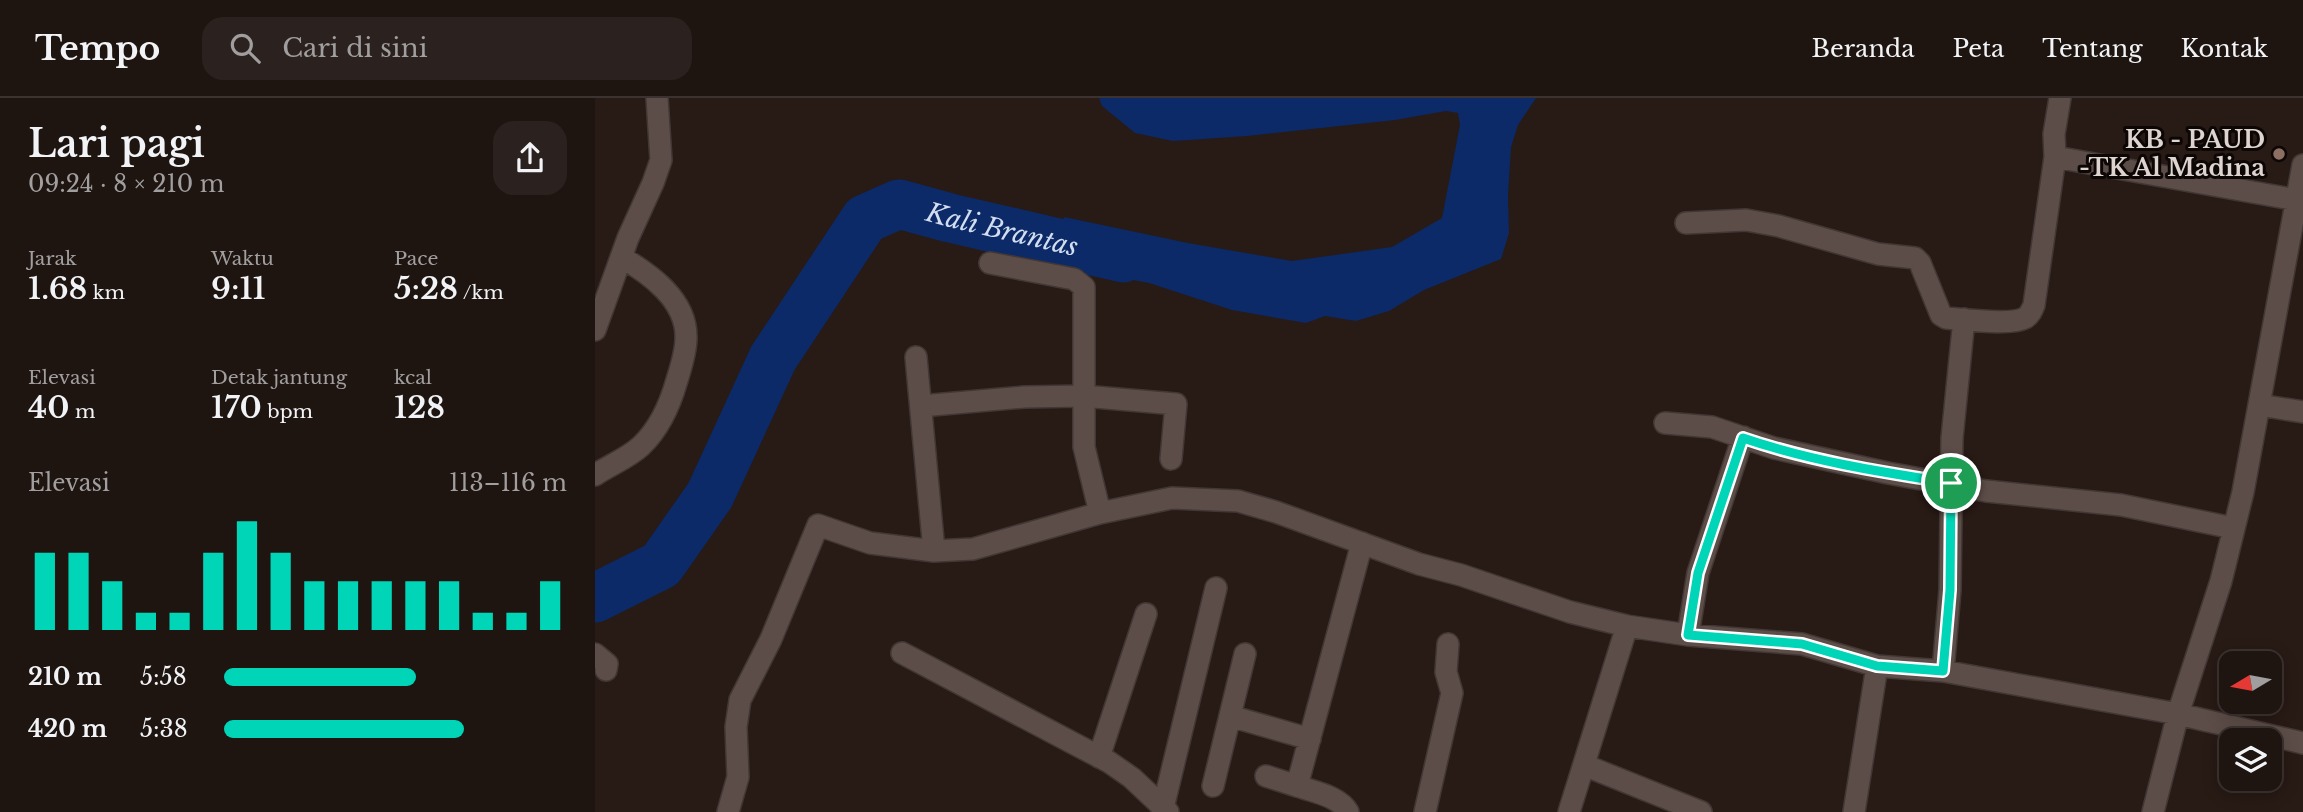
<!DOCTYPE html>
<html lang="id">
<head>
<meta charset="utf-8">
<style>
  body { margin:0; font-family:"Libre Baskerville",serif; background:#2b211e; color:#f1f3f6; height:100vh; display:flex; flex-direction:column; font-size:26px; white-space:nowrap }
  * { box-sizing:border-box; margin:0 }
  p { font-size:23px; color:#a19e9f }
  .icon { flex:none; width:38px; height:38px; fill:none; stroke:currentColor; stroke-width:2; stroke-linecap:round; stroke-linejoin:round }
  .map { position:relative; flex:1; overflow:hidden }
  .details { display:flex; flex-direction:column; background:#1e1410; width:595px }
  .details>* { flex:none }
  .needle { width:46px; rotate:260deg }
  .controls { position:absolute; left:1624px; top:553px; display:grid; gap:14px }
  .controls a { display:grid; place-items:center; width:63px; height:63px; border-radius:14px; background:#1e1410; box-shadow:0 4px 18px #0003,0 0 0 2px #3c3330; font-size:35px }
  .pin { position:absolute; display:grid; place-items:center; width:60px; height:60px; color:#fff; margin:-30px; border:4px solid #fff; border-radius:50%; box-shadow:0 2px 7px #0007 }
  .round { display:grid; place-items:center; flex:none; width:74px; height:74px; border-radius:21px; background:#2b211e }
  .head { display:flex; align-items:center; justify-content:space-between; height:119px; padding:0 28px }
  h1 { font-size:38px; font-weight:600; line-height:52px }
  .stats { display:grid; grid-template-columns:repeat(3,1fr); gap:10px; height:119px; padding:7px 28px }
  .stats div { display:grid; align-content:center }
  .stats b { font-size:30px; font-weight:600 }
  .stats small { font-size:19px; font-weight:400 }
  .stats p { font-size:19px }
  .chart { height:196px; padding:14px 28px }
  .chart p { display:flex; justify-content:space-between }
  .chart svg { width:100%; height:126px; margin-top:7px; stroke:#00d5b7; stroke-width:6 }
  ul { padding:0 28px; list-style:none; font-size:23px }
  li { display:grid; grid-template-columns:112px 84px 1fr; align-items:center; height:52px }
  li i { height:18px; border-radius:9px; background:#00d5b7 }
  header { display:flex; align-items:center; gap:42px; box-sizing:border-box; height:98px; padding:0 35px; background:#1e1410; border-bottom:2px solid #3c3330 }
  header strong { font-size:33px }
  nav { display:flex; gap:38px; margin-inline-start:auto; font-size:24px }
  .search { width:490px; height:63px; background:#2b211e; display:flex; align-items:center; gap:18px; box-sizing:border-box; padding:0 24px; border-radius:21px; color:#a19e9f; font-size:26px }
  main { display:flex; flex:1; min-height:0 }
  .map>svg:first-child { display:block }
</style>
</head>
<body>
<header>
<strong>Tempo</strong>
<div class="search"><svg class="icon" aria-label="search" viewBox="0 0 24 24"><circle cx="10" cy="10" r="6"/><path d="M15 15l6 6"/></svg>Cari di sini</div>
<nav><a>Beranda</a><a>Peta</a><a>Tentang</a><a>Kontak</a></nav>
</header>
<main>
<section class="details">
<div class="head"><div><h1>Lari pagi</h1><p>09:24 · 8 × 210 m</p></div><a class="round"><svg class="icon" aria-label="share" viewBox="0 0 24 24"><path d="M12 15V3M7 8l5-5 5 5M5 13v7h14v-7"/></svg></a></div>
<div class="stats">
<div><p>Jarak</p><b>1.68<small> km</small></b></div>
<div><p>Waktu</p><b>9:11</b></div>
<div><p>Pace</p><b>5:28<small> /km</small></b></div>
</div>
<div class="stats">
<div><p>Elevasi</p><b>40<small> m</small></b></div>
<div><p>Detak jantung</p><b>170<small> bpm</small></b></div>
<div><p>kcal</p><b>128</b></div>
</div>
<div class="chart"><p><span>Elevasi</span>113–116 m</p>
<svg viewBox="0 0 160 44" preserveAspectRatio="none"><path d="M5 44V17M15 44V17M25 44V27M35 44V38M45 44V38M55 44V17M65 44V6M75 44V17M85 44V27M95 44V27M105 44V27M115 44V27M125 44V27M135 44V38M145 44V38M155 44V27"/></svg>
</div>
<ul>
<li><b>210 m</b>5:58<i style="width:56%"></i></li>
<li><b>420 m</b>5:38<i style="width:70%"></i></li>
</ul>
</section>
<div class="map">
<svg width="1708" height="714" viewBox="0 0 1708 714">
  <rect width="100%" height="100%" fill="#281a15"/>
  <!-- water -->
  <path fill="#0b2a67" d="M504,0H941L923,27L916,49L913,98L914,135L906,161L829,192L794,213L761,223L730,218L711,225L637,212L554,185L456,167L469,119L593,145L697,163L797,149L847,120L865,27L863,15L851,13L800,22L652,38L578,43L540,35L507,8Z"/>
  <g fill="none" stroke-linecap="round" stroke-linejoin="round">
    <!-- river -->
    <path stroke="#0b2a67" stroke-width="49" id="s1" d="M0,500L66,467L115,397L178,260L270,121L304,106L355,120L528,160"/>
    <defs>
      <path id="street" d="M1460,59L1702,102
        M1091,125L1151,122L1184,128L1283,156L1320,160L1325,165L1346,217L1351,220C1368,221 1415,228 1430,220C1435,217 1437,212 1439,207L1460,59L1459,36L1465,0
        M395,165L479,181L489,189V349L505,415
        M0,232L33,140L58,85L66,62L62,0
        M321,259L339,453
        M1665,307L1708,314
        M326,308L429,299L488,298L581,306L576,361
        M1070,325L1117,329L1179,350L1293,375L1391,393L1526,407L1638,430
        M0,377C15,367 33,360 46,348C65,330 75,307 82,282C86,269 91,254 91,240C92,202 55,176 26,159
        M1093,537L1103,475L1148,339
        M307,555L514,664L537,680L573,714
        M0,556L12,566L11,572
        M1348,573L1355,492L1357,340L1369,221
        M635,618L715,641
        M504,659L551,516
        M989,667L1106,714
        M671,678L702,688L767,445
        M618,688L650,556
        M702,688C719,694 744,698 753,714
        M133,714L143,679L141,629L145,602L176,541L223,427L275,445L339,453L378,451L505,415L577,400L643,403L681,414L824,466L866,477L975,514L1032,528L1093,537L1207,546L1282,568L1348,573L1583,616L1708,645
        M567,714L621,490
        M830,714L857,595L851,574L853,546
        M974,714L1032,528
        M1259,714L1282,568
        M1558,714L1583,616L1626,483L1648,394L1708,67"/>
    </defs>
    <!-- street casing -->
    <use href="#street" stroke="#413734" stroke-width="24"/>
    <!-- street -->
    <use href="#street" stroke="#5d4d48" stroke-width="21"/>
  </g>
  <g fill="none" stroke-linecap="round" stroke-linejoin="round">
    <defs>
      <path id="route" d="M1148,340C1215,363 1286,374 1356,385L1355,492L1348,573L1282,568L1207,546L1093,537L1103,475Z"/>
    </defs>
    <!-- route casing -->
    <use href="#route" stroke="#fff" stroke-width="14"/>
    <!-- route -->
    <use href="#route" stroke="#00d5b7" stroke-width="9"/>
  </g>
  <!-- markers -->
  <circle fill="#8d6e63" stroke="#0c0705" stroke-width="2.5" cx="1684" cy="56" r="7"/>
  <g text-anchor="middle" stroke-width="6" stroke-linejoin="round" paint-order="stroke">
    <!-- poi labels -->
    <g font-size="24" font-weight="bold" fill="#ddd4d0" stroke="#0c0705" text-anchor="end">
      <text x="1670" y="50">KB - PAUD<tspan x="1670" dy="28">-TK Al Madina</tspan></text>
    </g>
    <!-- water labels -->
    <g font-size="26" font-style="italic" fill="#d2ddf0" stroke="#0c0705">
      <text dy="9" stroke="none"><textPath href="#s1" startOffset="620">Kali Brantas</textPath></text>
    </g>
  </g>
</svg>
<div class="controls">
<a><svg class="needle" viewBox="-14 -14 28 28"><path d="M0-13l5 13h-10z" fill="#e53935"/><path d="M0 13l5-13h-10z" fill="#a19e9f"/></svg></a>
<a><svg class="icon" aria-label="layers" viewBox="0 0 24 24"><path d="M12 4l9 5-9 5-9-5zM3 14l9 5 9-5"/></svg></a>
</div>
<div class="pin" style="left:1356px;top:385px;background:#1e9e55"><svg class="icon" aria-label="arrive" viewBox="0 0 24 24"><path d="M6 21V4h12l-3 4 3 4H6"/></svg></div>
</div>
</main>
</body>
</html>
